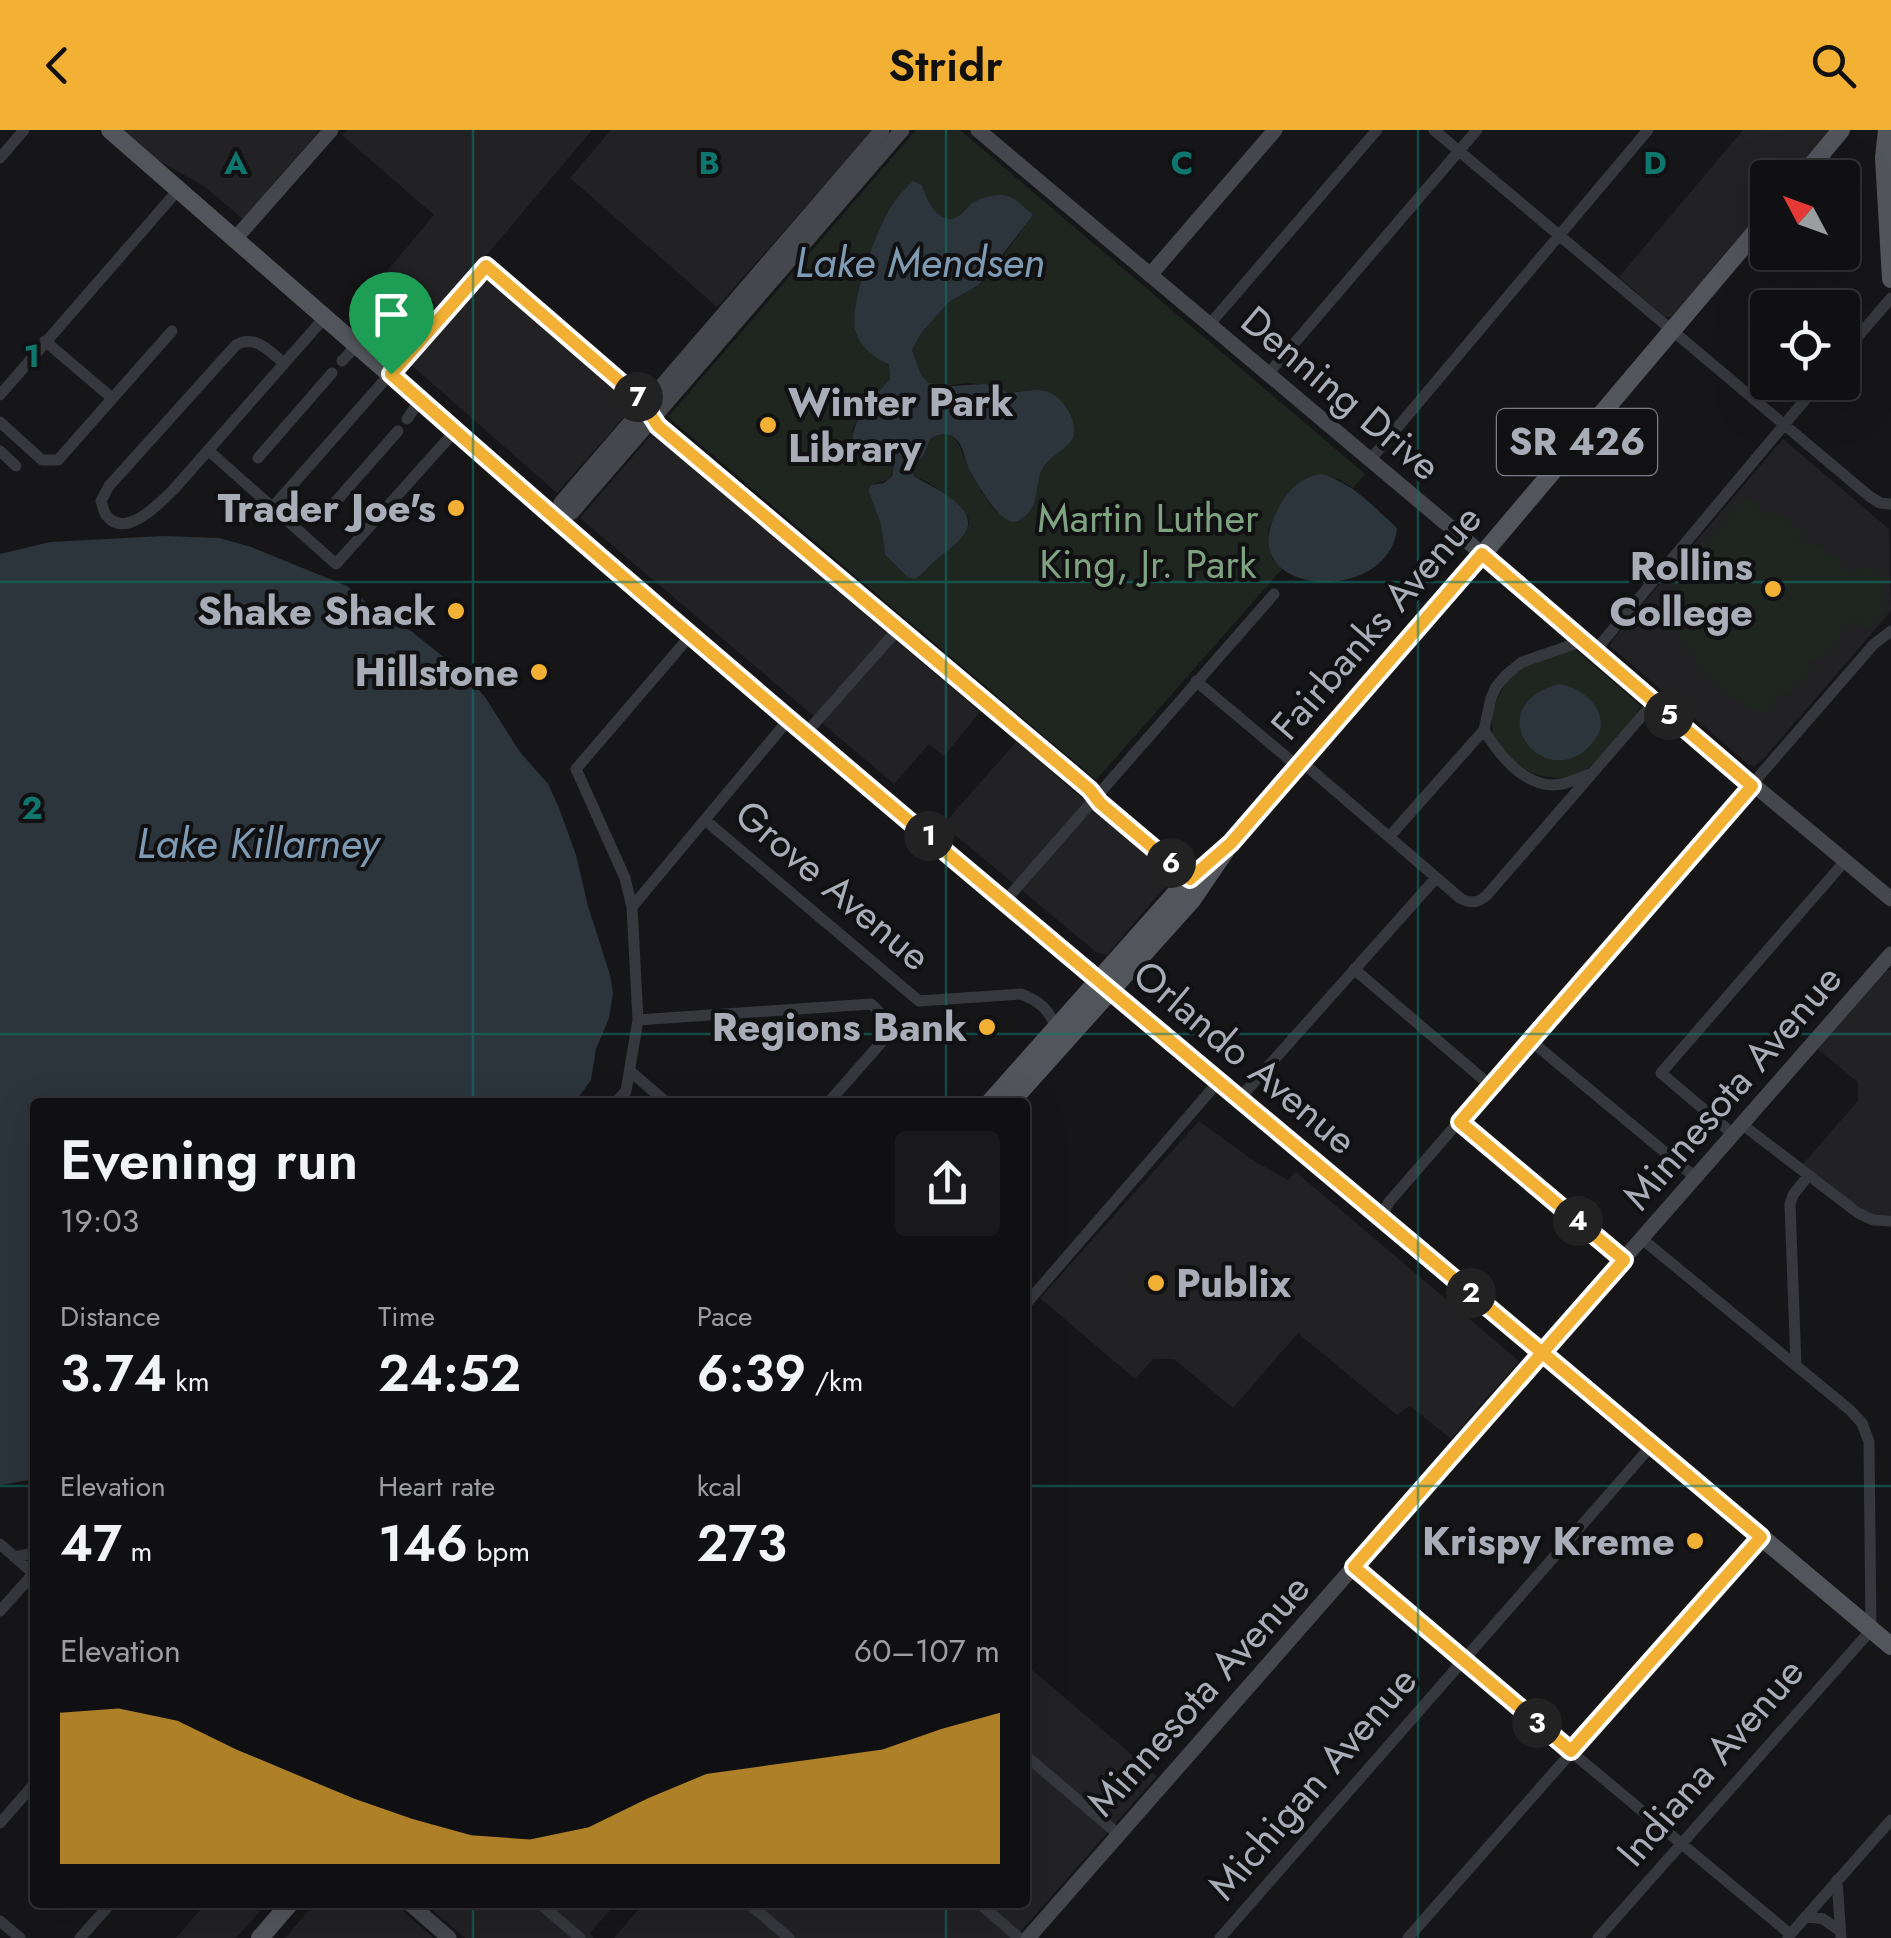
<!DOCTYPE html>
<html lang="en">
<head>
<meta charset="utf-8">
<style>
  body { margin:0; font-family:Jost,sans-serif; background:#19191b; color:#f1f3f6; height:100vh; display:flex; flex-direction:column; font-size:38px; white-space:nowrap }
  * { box-sizing:border-box; margin:0 }
  p { font-size:32px; color:#9c9d9f }
  .icon { flex:none; width:55px; height:55px; fill:none; stroke:currentColor; stroke-width:2; stroke-linecap:round; stroke-linejoin:round }
  .map { position:relative; flex:1; overflow:hidden }
  .details { position:absolute; left:30px; top:968px; width:1000px; height:810px; display:flex; flex-direction:column; background:#101012; border-radius:10px; box-shadow:0 10px 40px #0002,0 0 0 2px #303032 }
  .details>* { flex:none }
  .needle { width:65px; rotate:311deg }
  .buttons { position:absolute; left:1750px; top:30px; display:grid; gap:20px }
  .buttons a { display:grid; place-items:center; width:110px; height:110px; border-radius:10px; background:#101012; box-shadow:0 10px 40px #0002,0 0 0 2px #303032; font-size:50px }
  .pin { position:absolute; display:grid; place-items:center; width:85px; height:85px; color:#fff; margin:-102px -42px; border-radius:50% 50% 50% 0; rotate:-45deg; box-shadow:0 0 10px #0007 }
  .pin .icon { rotate:45deg }
  .km { position:absolute; width:50px; height:50px; margin:-25px; border-radius:50%; background:#222; color:#fff; font-size:28px; line-height:50px; text-align:center }
  .round { display:grid; place-items:center; flex:none; width:105px; height:105px; border-radius:10px; background:#19191b }
  .head { display:flex; align-items:center; justify-content:space-between; height:170px; padding:0 30px }
  h1 { font-size:55px; font-weight:600; line-height:75px }
  .metrics { display:grid; grid-template-columns:repeat(3,1fr); gap:15px; height:170px; padding:10px 30px }
  .metrics div { display:grid; align-content:center }
  .metrics b { font-size:50px; font-weight:600 }
  .metrics small { font-size:28px; font-weight:400 }
  .metrics p { font-size:28px }
  .chart { height:280px; padding:20px 30px }
  .chart p { display:flex; justify-content:space-between }
  .chart svg { width:100%; height:180px; margin-top:10px; fill:#f2b134; opacity:.7 }
  header { display:flex; justify-content:space-between; align-items:center; height:130px; padding:0 30px; background:#f2b134; color:#111; font-size:45px; font-weight:600 }
  .map>svg:first-child { display:block }
</style>
</head>
<body>
<header><svg class="icon" aria-label="back" viewBox="0 0 24 24"><path d="M15 5l-7 7 7 7"/></svg>Stridr<svg class="icon" aria-label="search" viewBox="0 0 24 24"><circle cx="10" cy="10" r="6"/><path d="M15 15l6 6"/></svg></header>
<div class="map">
<svg width="1891" height="1808" viewBox="0 0 1891 1808">
  <rect width="100%" height="100%" fill="#161618"/>
  <!-- built -->
  <path fill="#222225" d="M104,0H320L243,89L204,56Z
    M347,0H592L475,139L636,273L557,363L352,183L434,85L342,5Z
    M611,0H873L717,177L570,48Z
    M1743,0H1829L1790,47L1768,48L1767,74L1671,187L1664,186L1619,147Z
    M653,303L980,582L944,626L929,614L894,654L580,388Z
    M1783,309L1889,399L1891,481L1764,628L1754,636L1749,635L1610,516L1613,509Z
    M1017,611L1172,748L1107,825L1096,822L943,695Z
    M1885,840H1891V1085L1876,1087L1864,1083L1802,1035L1858,971V952L1817,919Z
    M1199,991L1254,1031L1288,1050L1296,1042L1519,1231L1451,1309L1410,1276L1397,1285L1298,1203L1233,1278L1174,1229H1153L1135,1249L1040,1168Z
    M1025,1534L1157,1646L1015,1808H614L643,1774L642,1773L1025,1772Z
    M207,1772H267V1773L236,1808H176Z
    M315,1773H393L434,1808H285Z
    M424,1773H616L590,1803L594,1808H465Z"/>
  <!-- green -->
  <path fill="#1e261f" fill-rule="evenodd" d="M916,0H960L1365,344L1353,358L1339,349L1291,359L1268,399L1272,429L1283,438L1096,650L668,287ZM913,51L922,55C926,69 939,98 958,86C963,84 965,79 969,76C980,69 995,63 1007,66C1017,69 1025,79 1033,85L993,140L980,155L949,172L922,202L912,220L921,245L929,253L942,256L970,253L997,256L1008,263L1029,260L1047,261L1056,323C1050,330 1043,336 1040,345C1033,369 1038,372 1017,392C1011,389 1002,386 996,381C990,376 974,349 970,341C961,323 959,293 930,309L923,327L913,334V346L928,352L949,367L968,386L969,394L965,404L930,436L907,447L885,426L881,394L868,360C878,345 890,360 894,335L890,328L852,300L861,285L890,249L889,236C876,228 862,218 856,203C848,178 877,98 892,75C898,66 905,58 913,51Z
    M1745,367L1770,388L1777,381L1803,403L1797,411L1817,414L1855,445L1865,434L1883,449L1885,481L1869,500L1855,489L1823,526L1807,531L1813,538L1790,564L1784,560L1762,585C1731,569 1710,553 1692,524C1686,514 1675,502 1672,491C1659,455 1724,393 1745,367Z
    M1576,520L1641,576C1629,597 1602,633 1579,643C1551,656 1516,641 1498,616C1482,592 1501,549 1524,536C1539,528 1559,524 1576,520Z"/>
  <!-- water -->
  <path fill="#2c353c" d="M913,51L922,55C926,69 939,98 958,86C963,84 965,79 970,75C979,68 996,63 1008,66C1017,69 1026,79 1033,85L979,155L949,172L922,202L912,220L921,245L929,253L953,256L984,254L997,256L1008,263C1020,262 1034,258 1046,261C1063,266 1082,295 1071,311C1064,321 1050,326 1043,338C1033,355 1042,378 1018,391C1003,400 976,352 969,339C965,331 964,318 958,311C949,302 940,303 930,309L923,327L913,334V346C931,356 985,379 963,406C954,417 942,424 933,433C926,439 923,444 915,449L907,447L885,425L881,394L868,360L871,355L884,353L892,346L894,335L890,328C876,325 863,324 853,314C851,287 874,268 890,249L889,235C875,228 862,219 856,203C847,177 877,98 892,75C898,66 905,58 913,51Z
    M1321,344C1353,353 1373,376 1397,398C1390,476 1233,468 1276,383C1287,361 1297,349 1321,344Z
    M163,406L219,408L251,417L347,456L383,487L411,501L460,540L485,567L520,622L548,654L559,678L576,725L588,776L610,845L613,863L609,888L596,919L591,950L575,972H35V1349L0,1355V424L50,412Z
    M1559,554C1582,556 1613,583 1596,608C1551,673 1471,578 1559,554Z"/>
  <g fill="none" stroke-linecap="round" stroke-linejoin="round">
    <!-- street -->
    <path stroke="#37383d" stroke-width="11" d="M1434,0L1869,366L1880,373L1891,374
      M0,28L24,0
      M1209,195L1377,0
      M45,211L112,268
      M1842,225L1891,168
      M342,231L357,215
      M284,233C269,221 255,204 236,215L109,356L101,371C103,376 103,382 107,386C126,410 162,371 175,358L325,187
      M1268,244L1477,0
      M0,265L178,60
      M407,289L420,270
      M0,292L42,330H58L172,201
      M208,320L336,434L455,301
      M0,321L16,336
      M258,328L332,243
      M1370,330L1648,0
      M272,378L486,135L641,270L658,296L1076,648L1090,660L1100,673L1191,749
      M323,386L398,301
      M1594,522L1820,252
      M1196,551L1290,630L1309,638L1460,768C1471,774 1478,773 1487,765L1654,572
      M1484,600C1498,623 1521,653 1551,655C1564,656 1578,648 1590,644
      M806,603L899,498
      M705,690L919,871L1021,864C1039,871 1049,879 1056,898
      M1389,707L1484,600L1491,568L1496,557L1506,545L1522,532L1583,511
      M1005,771L1274,464
      M632,777L789,589
      M1354,839L1491,956
      M638,890L871,874C883,884 888,892 886,907L829,972
      M1531,911L1696,1048
      M630,941L666,972
      M1240,968L1436,748
      M616,972L626,961L638,890L632,777L625,748L576,639L690,506
      M1460,992L1624,1130
      M1743,995L1858,1083L1873,1090L1891,1091
      M1734,1005L1661,943L1845,731
      M1381,1088L1389,1072L1874,514L1891,501
      M1025,1175L1219,951
      M1796,1236L1790,1074L1793,1065L1808,1046
      M0,1414L35,1445
      M14,1427L35,1423
      M1354,1437L1462,1531L1790,1804
      M0,1481L33,1444
      M1025,1625L1118,1704
      M0,1693L35,1653
      M1837,1750L1841,1808
      M538,1772L580,1808
      M747,1772L789,1808
      M978,1772L1019,1808
      M1806,1786L1823,1789L1840,1801
      M0,1791L20,1808
      M1788,1807L1891,1690
      M80,1808L112,1772
      M1220,1808L1652,1315
      M1408,1808L1761,1407
      M1598,1808L1871,1500L1869,1312L1862,1293L1850,1280L1642,1109"/>
    <!-- secondary -->
    <path stroke="#45474d" stroke-width="15" d="M978,0L1474,417L1594,522L1891,769
      M235,109L331,0
      M1150,145L1275,0
      M556,390L572,382L902,0
      M556,390L561,373L882,0
      M408,1772L449,1808
      M1028,1808L1891,824"/>
    <!-- primary -->
    <path stroke="#53555c" stroke-width="18" d="M110,0L690,506L1891,1516
      M1887,0L1884,28L1891,149
      M1801,48L1841,0
      M990,972L1174,765L1208,733
      M1011,972L1192,770L1231,713L1482,425L1768,87
      M260,1808L291,1772"/>
  </g>
  <g fill="none" stroke-linecap="round" stroke-linejoin="round">
    <defs>
      <path id="route" d="M391,244C765,576 1152,894 1534,1216L1551,1230L1761,1407L1571,1621L1354,1437L1542,1223L1624,1130L1460,992L1752,656L1482,424L1231,713L1190,749L1100,673L1090,660L1076,648L658,296L641,270L486,136L391,244"/>
    </defs>
    <!-- route casing -->
    <use href="#route" stroke="#fff" stroke-width="20"/>
    <!-- route -->
    <use href="#route" stroke="#f2b134" stroke-width="12"/>
  </g>
  <!-- grid -->
  <path fill="none" stroke="#0f766e" stroke-width="2.5" stroke-opacity="0.55" d="M473,0V972M946,0V972M1418,0V1808M0,452H1891M0,904H1891M0,1356H35M1025,1356H1891M473,1772V1808M946,1772V1808"/>
  <!-- markers -->
  <g fill="#f2b134" stroke="#111113" stroke-width="4">
    <circle cx="768" cy="295" r="10"/>
    <circle cx="456" cy="378" r="10"/>
    <circle cx="1773" cy="459" r="10"/>
    <circle cx="456" cy="481" r="10"/>
    <circle cx="539" cy="542" r="10"/>
    <circle cx="987" cy="897" r="10"/>
    <circle cx="1156" cy="1153" r="10"/>
    <circle cx="1695" cy="1411" r="10"/>
  </g>
  <g text-anchor="middle" stroke-width="8" stroke-linejoin="round" paint-order="stroke">
    <!-- shield labels -->
    <rect fill="#111113" stroke="#7b7e86" stroke-width="2.5" x="1497" y="279" width="160" height="66" rx="8"/>
    <g font-size="38" font-weight="bold" fill="#a8adb8">
      <text x="1577" y="325">SR 426</text>
    </g>
    <!-- street labels -->
    <g font-size="40" fill="#a8adb8" stroke="#111113">
      <text transform="translate(1341 263) rotate(40)" y="14">Denning Drive</text>
      <text transform="translate(1376 492) rotate(-49)" y="14">Fairbanks Avenue</text>
      <text transform="translate(833 755) rotate(40)" y="14">Grove Avenue</text>
      <text transform="translate(1245 927) rotate(40)" y="14">Orlando Avenue</text>
      <text transform="translate(1732 957) rotate(-49)" y="14">Minnesota Avenue</text>
      <text transform="translate(1198 1565) rotate(-48)" y="14">Minnesota Avenue</text>
      <text transform="translate(1710 1632) rotate(-49)" y="14">Indiana Avenue</text>
      <text transform="translate(1312 1653) rotate(-49)" y="14">Michigan Avenue</text>
    </g>
    <!-- poi labels -->
    <g font-size="40" font-weight="bold" fill="#a8adb8" stroke="#111113" text-anchor="end">
      <text x="788" y="286" text-anchor="start">Winter Park<tspan x="788" dy="46">Library</tspan></text>
      <text x="436" y="392">Trader Joe's</text>
      <text x="1753" y="450">Rollins<tspan x="1753" dy="46">College</tspan></text>
      <text x="436" y="495">Shake Shack</text>
      <text x="519" y="556">Hillstone</text>
      <text x="967" y="911">Regions Bank</text>
      <text x="1176" y="1167" text-anchor="start">Publix</text>
      <text x="1675" y="1425">Krispy Kreme</text>
    </g>
    <!-- park labels -->
    <g font-size="40" fill="#7fa381" stroke="#111113">
      <text x="1148" y="402">Martin Luther<tspan x="1148" dy="46">King, Jr. Park</tspan></text>
    </g>
    <!-- water labels -->
    <g font-size="42" font-style="italic" fill="#7f9bb3" stroke="#111113">
      <text x="920" y="147">Lake Mendsen</text>
      <text x="258" y="728">Lake Killarney</text>
    </g>
  </g>
  <g font-size="32" text-anchor="middle" font-weight="bold" fill="#0f766e" stroke="#111113" stroke-width="8" stroke-linejoin="round" paint-order="stroke">
    <text x="236" y="44">A</text>
    <text x="709" y="44">B</text>
    <text x="1182" y="44">C</text>
    <text x="1655" y="44">D</text>
    <text x="32" y="237">1</text>
    <text x="32" y="689">2</text>
  </g>
</svg>
<div class="buttons">
<a><svg class="needle" viewBox="-14 -14 28 28"><path d="M0-13l5 13h-10z" fill="#e53935"/><path d="M0 13l5-13h-10z" fill="#9c9d9f"/></svg></a>
<a><svg class="icon" aria-label="locate" viewBox="0 0 24 24"><circle cx="12" cy="12" r="6"/><path d="M12 2v4M12 18v4M2 12h4M18 12h4"/></svg></a>
</div>
<div class="pin" style="left:391px;top:244px;background:#1e9e55"><svg class="icon" aria-label="arrive" viewBox="0 0 24 24"><path d="M6 21V4h12l-3 4 3 4H6"/></svg></div>
<b class="km" style="left:929px;top:706px">1</b>
<b class="km" style="left:1471px;top:1163px">2</b>
<b class="km" style="left:1537px;top:1593px">3</b>
<b class="km" style="left:1578px;top:1091px">4</b>
<b class="km" style="left:1669px;top:585px">5</b>
<b class="km" style="left:1171px;top:733px">6</b>
<b class="km" style="left:638px;top:267px">7</b>
<section class="details">
<div class="head"><div><h1>Evening run</h1><p>19:03</p></div><a class="round"><svg class="icon" aria-label="share" viewBox="0 0 24 24"><path d="M12 15V3M7 8l5-5 5 5M5 13v7h14v-7"/></svg></a></div>
<div class="metrics">
<div><p>Distance</p><b>3.74<small> km</small></b></div>
<div><p>Time</p><b>24:52</b></div>
<div><p>Pace</p><b>6:39<small> /km</small></b></div>
</div>
<div class="metrics">
<div><p>Elevation</p><b>47<small> m</small></b></div>
<div><p>Heart rate</p><b>146<small> bpm</small></b></div>
<div><p>kcal</p><b>273</b></div>
</div>
<div class="chart"><p><span>Elevation</span>60–107 m</p>
<svg viewBox="0 0 160 44" preserveAspectRatio="none"><path d="M0 44V7L10 6L20 9L30 16L40 22L50 28L60 33L70 37L80 38L90 35L100 28L110 22L120 20L130 18L140 16L150 11L160 7V44z"/></svg>
</div>
</section>
</div>
</body>
</html>
